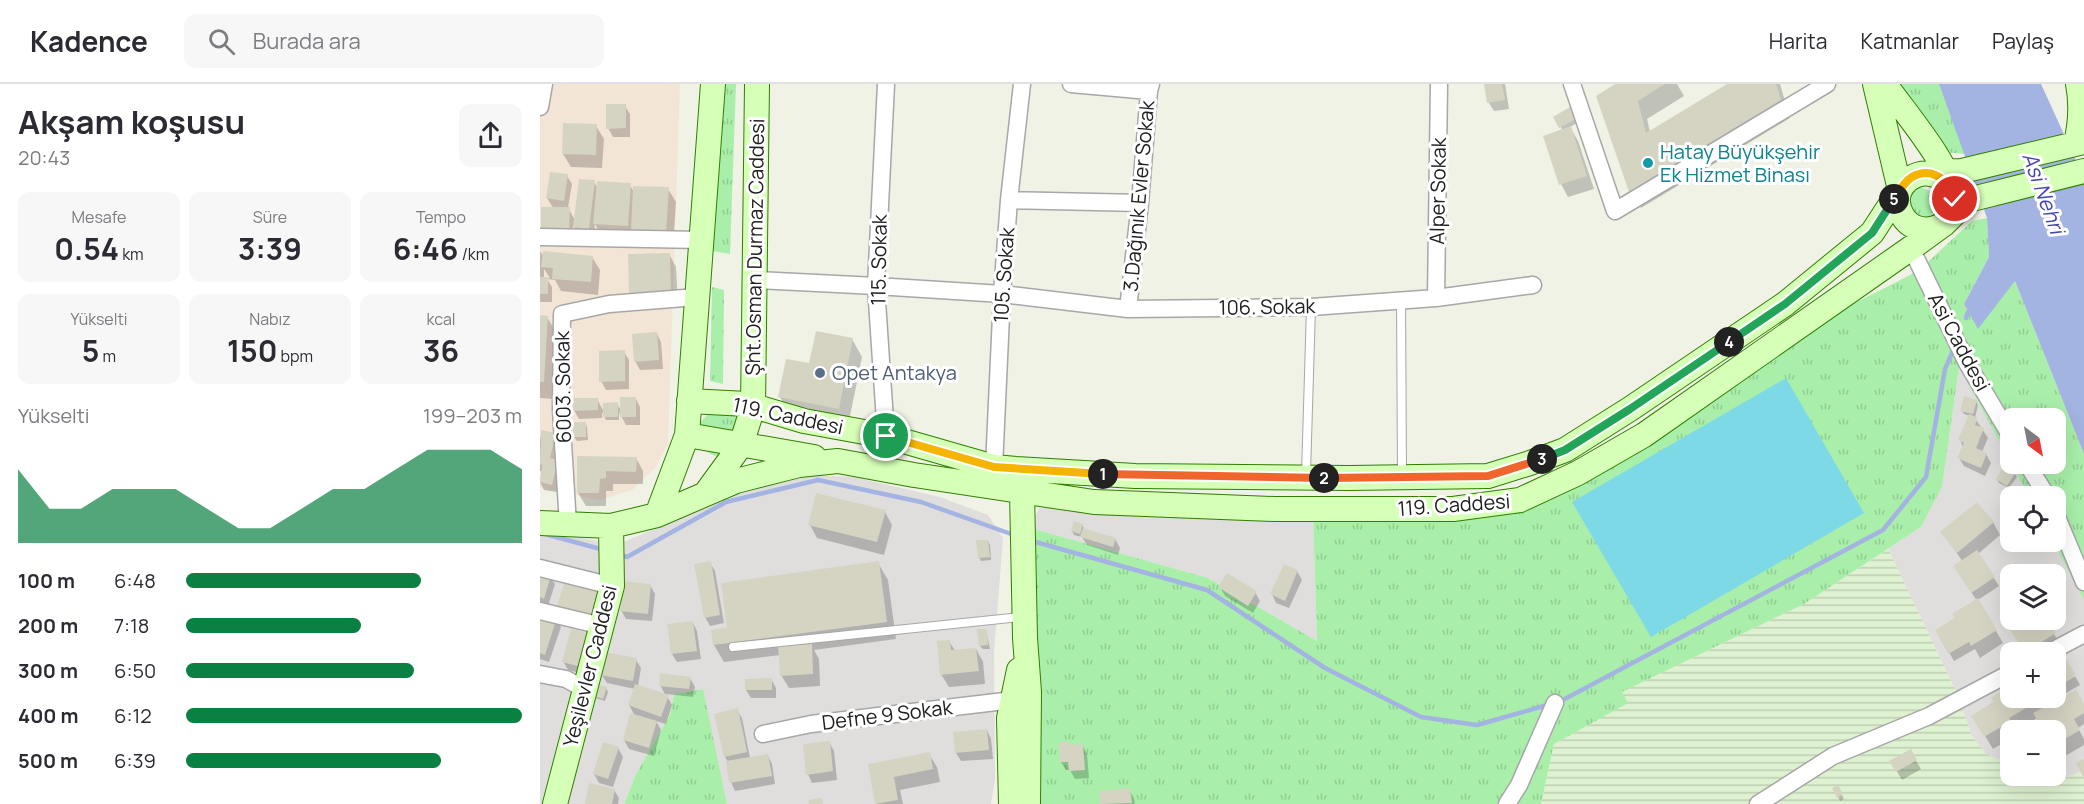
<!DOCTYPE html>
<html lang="tr">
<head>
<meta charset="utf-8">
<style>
  body { margin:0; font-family:Manrope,sans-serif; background:#f7f7f7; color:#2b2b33; height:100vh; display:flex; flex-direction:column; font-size:22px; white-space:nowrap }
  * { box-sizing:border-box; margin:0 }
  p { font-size:20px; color:#7c7c81 }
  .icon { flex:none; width:33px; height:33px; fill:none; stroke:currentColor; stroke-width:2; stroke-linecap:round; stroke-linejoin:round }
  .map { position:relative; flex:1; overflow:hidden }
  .side { display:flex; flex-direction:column; background:#fff; width:540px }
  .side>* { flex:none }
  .needle { width:39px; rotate:148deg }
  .buttons { position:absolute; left:1460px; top:324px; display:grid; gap:12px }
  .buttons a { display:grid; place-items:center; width:66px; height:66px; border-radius:12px; background:#fff; box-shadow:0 6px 24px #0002; font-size:30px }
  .pin { position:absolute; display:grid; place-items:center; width:51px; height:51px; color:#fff; margin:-26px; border:3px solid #fff; border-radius:50%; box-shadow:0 2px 6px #0007 }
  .km { position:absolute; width:30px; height:30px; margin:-15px; border-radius:50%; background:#222; color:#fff; font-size:16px; line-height:30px; text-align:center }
  .round { display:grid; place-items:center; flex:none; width:63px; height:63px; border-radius:12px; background:#f7f7f7 }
  .overview { display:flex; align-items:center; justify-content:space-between; height:102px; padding:0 18px }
  h1 { font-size:33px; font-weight:700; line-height:45px }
  .metrics { display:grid; grid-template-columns:repeat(3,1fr); gap:9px; height:102px; padding:6px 18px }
  .metrics div { display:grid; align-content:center; border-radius:12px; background:#f7f7f7; text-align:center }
  .metrics b { font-size:30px; font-weight:700 }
  .metrics small { font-size:16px; font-weight:400 }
  .metrics p { font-size:16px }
  .chart { height:168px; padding:12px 18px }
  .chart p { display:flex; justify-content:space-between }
  .chart svg { width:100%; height:108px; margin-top:6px; fill:#0b8043; opacity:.7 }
  ul { padding:0 18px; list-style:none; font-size:20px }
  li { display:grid; grid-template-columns:96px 72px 1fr; align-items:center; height:45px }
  li i { height:15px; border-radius:8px; background:#0b8043 }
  header { display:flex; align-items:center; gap:36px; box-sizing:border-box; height:84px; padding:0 30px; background:#fff; border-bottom:2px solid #e1e1e2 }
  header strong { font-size:28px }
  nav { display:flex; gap:33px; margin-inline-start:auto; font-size:21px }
  .search { width:420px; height:54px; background:#f7f7f7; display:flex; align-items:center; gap:15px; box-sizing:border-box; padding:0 21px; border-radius:12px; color:#7c7c81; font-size:22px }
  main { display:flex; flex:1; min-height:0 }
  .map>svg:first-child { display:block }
</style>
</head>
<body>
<header>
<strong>Kadence</strong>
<div class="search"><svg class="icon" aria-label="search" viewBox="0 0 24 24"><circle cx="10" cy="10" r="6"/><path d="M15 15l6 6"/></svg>Burada ara</div>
<nav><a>Harita</a><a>Katmanlar</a><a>Paylaş</a></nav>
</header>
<main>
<section class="side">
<div class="overview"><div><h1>Akşam koşusu</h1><p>20:43</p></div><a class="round"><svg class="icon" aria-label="share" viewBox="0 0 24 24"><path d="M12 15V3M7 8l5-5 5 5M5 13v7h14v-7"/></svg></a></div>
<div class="metrics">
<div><p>Mesafe</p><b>0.54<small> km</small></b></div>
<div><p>Süre</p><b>3:39</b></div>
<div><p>Tempo</p><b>6:46<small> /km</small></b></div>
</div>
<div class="metrics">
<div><p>Yükselti</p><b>5<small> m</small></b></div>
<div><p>Nabız</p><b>150<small> bpm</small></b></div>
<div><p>kcal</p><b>36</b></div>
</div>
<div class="chart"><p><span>Yükselti</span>199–203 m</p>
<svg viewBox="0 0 160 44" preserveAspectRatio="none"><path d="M0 44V14L10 30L20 30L30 22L40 22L50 22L60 30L70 38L80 38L90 30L100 22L110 22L120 14L130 6L140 6L150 6L160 14V44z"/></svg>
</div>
<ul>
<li><b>100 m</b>6:48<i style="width:70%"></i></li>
<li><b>200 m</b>7:18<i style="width:52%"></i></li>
<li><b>300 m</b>6:50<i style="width:68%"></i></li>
<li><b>400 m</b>6:12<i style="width:100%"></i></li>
<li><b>500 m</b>6:39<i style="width:76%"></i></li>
</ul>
</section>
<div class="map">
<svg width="1544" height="720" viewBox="0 0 1544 720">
  <defs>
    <pattern id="farmland-rules" width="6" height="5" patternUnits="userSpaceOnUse" patternTransform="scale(1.5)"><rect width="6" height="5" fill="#def1d0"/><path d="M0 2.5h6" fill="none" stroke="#beceb2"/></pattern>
    <pattern id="grass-tufts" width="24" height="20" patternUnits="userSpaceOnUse" patternTransform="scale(1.5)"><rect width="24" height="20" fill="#a9efaa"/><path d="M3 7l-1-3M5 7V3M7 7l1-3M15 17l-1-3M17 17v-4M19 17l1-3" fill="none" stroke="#91cd92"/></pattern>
  </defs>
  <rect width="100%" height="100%" fill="#f0f2e6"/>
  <!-- residential -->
  <path fill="#dfdedd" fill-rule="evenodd" d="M1419,282L1489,412H1470V458H1513L1544,516V687L1515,697L1501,692H1515V646H1470V680L1446,671L1432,652L1415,605L1348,465L1381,443L1402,403ZM1470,490H1515V536H1470ZM1470,568H1515V614H1470Z
    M267,391L314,393L400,413L448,431L463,454L454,568L455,695L451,720H187L162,605L134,610L130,631L96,690L84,720H0V442L46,455L78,460L101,451L171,413Z
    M525,416L773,430L777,557L668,494L487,443L500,424Z"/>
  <!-- commercial -->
  <path fill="#f3e5d5" d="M0,0H140L128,359L116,383L92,406L60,416L0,404Z"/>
  <!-- farmland -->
  <path fill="url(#farmland-rules)" d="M1348,465L1415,605L1432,652L1446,670L1470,680V692H1501L1515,697L1544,687V720H1001L1014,660L1087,619L1082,608L1264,520Z"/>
  <!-- grass -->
  <path fill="url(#grass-tufts)" d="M177,0H196L190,170L172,167Z
    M1353,0H1399L1425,70L1403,68Z
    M1381,103L1392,108L1397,122L1388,135L1377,137L1362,115L1369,105Z
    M1447,134L1449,173L1424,220L1438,244L1475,197L1544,370V516L1513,458H1515V412H1489L1471,380H1515V334H1470V377L1419,283L1402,403L1381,443L1264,520L1082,608L1088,619L1014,660L1001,720H490L487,443L668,494L777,557L773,430L962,431L993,423L1313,220L1378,187L1432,137Z
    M172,203L184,206L183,300L170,297Z
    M169,329H192L202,340L180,373C160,369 160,357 159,340Z
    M163,605L187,720H84L96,690L130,631L134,610Z"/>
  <!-- pitch -->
  <path fill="#7ed9e6" d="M1246,294L1324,429L1111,553L1032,418Z"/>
  <!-- water -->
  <path fill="#a3b4e2" d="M1399,0H1501L1544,94V370L1475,197L1438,245L1424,220L1449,173L1447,134Z"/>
  <!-- shadow -->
  <path fill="#0003" fill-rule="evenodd" d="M946,0H965L969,25L954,27L949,19Z
    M1078,0H1137L1144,12L1107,35L1110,48L1190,0H1240L1250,34L1101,124L1091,107L1058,12Z
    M85,22L90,30V53H73L68,44Z
    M1030,25L1037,39L1030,43L1038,57L1054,105L1028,113L1021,100L1023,47L1015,33Z
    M56,42L64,55L62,84L31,83L23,70Z
    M27,92L32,100L28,124L35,136L54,98L58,105L90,101L94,108L128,105L136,118L133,162L62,153L55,140L53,153L39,152L33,141V156L7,114Z
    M0,167L4,173H52L60,186L58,211L21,207L15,196L7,195L12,203V218H0ZM4,185L10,194H4Z
    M129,170L136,183L138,222L98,224Z
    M0,233H7L17,250L13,315L0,314Z
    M117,250L121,258L123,285L100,286L95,277Z
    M312,255L322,273L308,342L250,330L240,313L270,281Z
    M84,268L89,276V305L66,306L61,297Z
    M57,315L64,328L77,320L82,328L96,315L100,323V341H86L79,328V336H66L62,328V334L39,335L34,326Z
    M1436,317L1438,321L1435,334L1448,354L1442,368L1446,370L1451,379L1445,392L1424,382L1419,374L1423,363L1420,356L1430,332L1424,330L1422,327Z
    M45,339L47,343L48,356L37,357L34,353V340Z
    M2,348L15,351L19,359L15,377L22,386L17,408L4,406L0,398L2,387H0V356Z
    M39,374H96L103,387V400H73V407H66V422H46L38,409Z
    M1474,389L1477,393L1469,404L1459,399L1457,395Z
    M345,428L352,441L344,471L277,454L270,441Z
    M1453,438L1460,451L1438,470L1459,502L1438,516L1463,559L1440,574L1435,565L1414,577L1397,547L1417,535L1437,517L1420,491L1423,478L1402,448Z
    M542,441L545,446L575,455L580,464L578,471L547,461L542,453L534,451L532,447Z
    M448,457L450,461L451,476L441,477L439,473Z
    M170,479L175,487L184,539L170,542L165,533Z
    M338,479L348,496L356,555L274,566L279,575L280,602L249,604L241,591L240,571L184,578L174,561L189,545Z
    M757,487L762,496L749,524L736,519L732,510Z
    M0,489L10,492L15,500L8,522L0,520Z
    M110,501L115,510L112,537L86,535L81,526Z
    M680,503L715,508L720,517L713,529L685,512Z
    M16,535L21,543L9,578L0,575V536Z
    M1482,536H1505L1522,563L1514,568H1486L1470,543Z
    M153,539L157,547L161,575L137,578L132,570Z
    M446,546L450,565H443L440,562Z
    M46,550L51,559L43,590L28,586L23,577Z
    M409,557L415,567L436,565L443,578L445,600L409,603L401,590Z
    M1521,567L1540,601L1519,613L1515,606V570Z
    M96,576L101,584L98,602L126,612L120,601L150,594L155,603L153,613L126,610L132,621L126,640L116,637L121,646L114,672L89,665L84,656L95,632L89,621L95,605L67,599L62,591Z
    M231,595L236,604V614H211L206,606Z
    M66,604L68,608L65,617L55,614L53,611Z
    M1470,604V614H1504L1509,622L1544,623V640L1538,644L1544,655V661L1520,675L1515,665V646H1504L1497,634L1477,646H1470V655L1453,665L1433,632L1455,619Z
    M197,626L202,634L210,674L228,672L232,680L235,700L195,707L191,698L188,678L185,673Z
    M447,646L451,655L453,675L421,677L416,669Z
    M289,658L294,667L297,696L272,699L268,690Z
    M529,659L531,662H543L547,670L549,694L535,695L530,686H526L521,678Z
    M78,664L83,673L73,703L59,699L54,690Z
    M1370,667L1381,685L1362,696L1351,677Z
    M389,670L397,683L400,698L360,706L363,720H337L330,681Z
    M1298,703L1304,715L1300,717L1294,705Z
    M74,706L79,714L78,720H47Z
    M589,706L594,714L595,720H561L560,709Z"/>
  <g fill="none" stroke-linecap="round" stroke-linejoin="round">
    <!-- stream -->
    <path stroke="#a3b4e2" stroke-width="4.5" d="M1426,234L1428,228
      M5,450L64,466
      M492,457L667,506L785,584L881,633L937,641L1011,620
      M78,470L87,473L186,418L278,396L381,418L474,451
      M1019,618L1343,446L1386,393L1405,285L1414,264"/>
  </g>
  <!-- building -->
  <path fill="#d5d4c3" d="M944,0H962L965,16L947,19Z
    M1075,0H1125L1098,17L1106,49L1187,0H1236L1241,16L1089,108L1056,12Z
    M66,20H86V44L66,45Z
    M1030,23L1036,35L1019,44L1013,33Z
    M23,39L57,40L56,71L22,70Z
    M1031,42L1047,92L1019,101L1003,52Z
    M10,88L28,90L24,117L6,114Z
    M39,95L55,96L49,145L33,143Z
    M57,97L91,99L88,142L53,140Z
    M93,102L129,103L126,149L91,147Z
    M1,123H30L29,148L1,147Z
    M3,167L53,172L51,198L12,195L13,184L1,183Z
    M130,169L131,210L89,211L88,170Z
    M0,193H8V210H0Z
    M0,231L8,232L4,298H0Z
    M276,247L313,254L299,325L238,313L246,275L269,279Z
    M117,248L119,276L94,278L92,250Z
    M85,266V297L59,298V267Z
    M1424,312L1437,316L1433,330L1420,327Z
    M80,313H96V333H80Z
    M33,314H58V326L33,327Z
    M78,318V333H63V319Z
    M1429,330L1438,334L1435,341L1444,344L1436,364L1447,369L1441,384L1417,374L1424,359L1418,356Z
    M33,338H46V353H33Z
    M1,346L16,349L10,374L18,376L12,401L0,398L2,381L0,380Z
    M37,372L97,373L96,388L66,387V394L60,395L59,409H37Z
    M1464,381L1476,388L1467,402L1456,395Z
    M276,409L346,426L337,458L268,441Z
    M1437,418L1454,438L1417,469L1400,448Z
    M534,437L543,440L540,450L531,447Z
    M543,444L576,454L573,463L540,453Z
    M436,456H448L450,473L438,474Z
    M1437,466L1455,493L1431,509L1413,482Z
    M171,477L180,531L164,534L154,480Z
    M339,477L347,538L173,561L171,546L187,543L181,499Z
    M744,480L758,486L745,517L730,510Z
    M0,487L11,491L4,515L0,513Z
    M687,489L717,507L708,522L678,503Z
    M25,496L60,506L51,536L16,525Z
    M83,497L111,500L108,530L80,527Z
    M1438,514L1457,546L1431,562L1429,558L1408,570L1395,546L1415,534L1412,530Z
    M0,531L17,533L5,571L0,569Z
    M1480,536H1507L1516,549L1485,568L1468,543Z
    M153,537L157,567L131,570L127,540Z
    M31,545L47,549L38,582L22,578Z
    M437,545H447L448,561L439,562Z
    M410,556L411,566L436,564L439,587L400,591L397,557Z
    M272,560L273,590L240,592L238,562Z
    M1521,565L1536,592L1515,604V569Z
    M64,568L97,574L93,597L60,591Z
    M120,589L151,593L149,605L119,602Z
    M232,594V606H205V595Z
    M55,600L67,603L63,615L51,611Z
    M95,600L129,611L121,633L88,621Z
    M1470,602V614H1503L1469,634L1471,637L1444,653L1431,632L1453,618L1451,614Z
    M1536,606L1544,620V629L1534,635L1540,646L1515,661V646H1503L1493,629Z
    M198,624L207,668L184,673L174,630Z
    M90,629L117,637L109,664L83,656Z
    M447,645L449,666L415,669L413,648Z
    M290,657L293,687L266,691L263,660Z
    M63,658L79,663L68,695L53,690Z
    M519,658H530V661L543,660L545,686L529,687L528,678H520Z
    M1371,665L1377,676L1356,688L1349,677Z
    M390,668L393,685L354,693L358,716L335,720L328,680Z
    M228,670L232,692L189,699L186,677Z
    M1544,675V694L1536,679Z
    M49,699L75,705L72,720H45Z
    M1298,701L1303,710L1297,714L1292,704Z
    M590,704L592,719L560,720L559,707Z
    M282,714L283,720H269L268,716Z"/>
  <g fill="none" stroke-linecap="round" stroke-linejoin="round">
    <defs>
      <path id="lane" d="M861,216L862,390
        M766,390L771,223
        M193,563L481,533"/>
      <path id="street" d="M346,0L336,202L346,352
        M531,0L609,7
        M1032,0L1075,127L1287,0
        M0,23L4,0
        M469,116L600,119
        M0,153L161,156
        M1371,164L1427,279L1470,351
        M215,196L336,202L462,210L588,225L771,223L896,214L993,201
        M896,214L899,0
        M588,225L600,119L609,7L611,0
        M1487,380L1507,412
        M454,383L462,210L469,116L482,0
        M1515,428L1544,498
        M28,441L21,326L22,230L69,220L157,213
        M0,484L72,502
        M0,527L62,542
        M1510,568L1544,550
        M0,590L26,595L44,605
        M223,650L271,640L473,616
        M967,720L979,701L1015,619
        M1218,720L1293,672L1389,632L1470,589"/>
      <path id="secondary" d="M1345,0C1365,29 1410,80 1415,114C1418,144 1377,158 1362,131C1344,100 1389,70 1413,106
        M1536,59C1541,38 1542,21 1538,0
        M1391,88L1422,87L1544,58
        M149,317L207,320L264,337L346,352L454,383L476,385L595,392L809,394L948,392L990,379L1025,366L1090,325L1245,220L1332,149L1360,106L1335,0
        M147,351L274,373
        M482,407L485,554L489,608L488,720
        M166,409L201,361L213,323L217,0
        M117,431L147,351L173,0
        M0,439L71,442L117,431L196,397L259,381L298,377L374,391L554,418L734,425H913L980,416L1038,389L1104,351L1371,164L1404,140L1428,116L1544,87
        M15,720L72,502L71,442
        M471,720L469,634L479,586"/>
    </defs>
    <!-- lane casing -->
    <use href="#lane" stroke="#a7a7a7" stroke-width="10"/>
    <!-- street casing -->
    <use href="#street" stroke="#a7a7a7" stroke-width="19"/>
    <!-- secondary casing -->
    <use href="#secondary" stroke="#307f00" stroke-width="26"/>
    <!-- lane -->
    <use href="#lane" stroke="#fff" stroke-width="8"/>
    <!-- street -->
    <use href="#street" stroke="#fff" stroke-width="16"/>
    <!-- secondary -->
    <use href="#secondary" stroke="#d6ffb7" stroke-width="24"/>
  </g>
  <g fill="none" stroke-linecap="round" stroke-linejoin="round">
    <defs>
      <path id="split-1" d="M346,352L454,383L563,390"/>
      <path id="split-2" d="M563,390L784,394"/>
      <path id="split-3" d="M784,394L948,392L1002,375"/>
      <path id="split-4" d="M1002,375L1025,366L1090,325L1189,258"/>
      <path id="split-5" d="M1189,258L1245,220L1332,149L1354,115"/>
      <path id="split-6" d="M1354,115C1359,107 1364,98 1372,93C1391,82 1410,96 1415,115"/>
    </defs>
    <!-- split-1 casing -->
    <use href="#split-1" stroke="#fff" stroke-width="12"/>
    <!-- split-2 casing -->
    <use href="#split-2" stroke="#fff" stroke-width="12"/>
    <!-- split-3 casing -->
    <use href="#split-3" stroke="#fff" stroke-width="12"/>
    <!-- split-4 casing -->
    <use href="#split-4" stroke="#fff" stroke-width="12"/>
    <!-- split-5 casing -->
    <use href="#split-5" stroke="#fff" stroke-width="12"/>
    <!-- split-6 casing -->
    <use href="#split-6" stroke="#fff" stroke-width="12"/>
    <!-- split-1 -->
    <use href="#split-1" stroke="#f5b400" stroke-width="8"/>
    <!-- split-2 -->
    <use href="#split-2" stroke="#f0652b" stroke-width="8"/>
    <!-- split-3 -->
    <use href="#split-3" stroke="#f0652b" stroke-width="8"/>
    <!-- split-4 -->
    <use href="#split-4" stroke="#22a559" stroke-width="8"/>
    <!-- split-5 -->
    <use href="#split-5" stroke="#22a559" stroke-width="8"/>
    <!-- split-6 -->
    <use href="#split-6" stroke="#f5b400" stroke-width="8"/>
  </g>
  <!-- markers -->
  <circle fill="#0f9aa8" stroke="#fff" stroke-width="2" cx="1108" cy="79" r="6"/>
  <circle fill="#5c6f8a" stroke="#fff" stroke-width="2" cx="280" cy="289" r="6"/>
  <g text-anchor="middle" stroke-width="6" stroke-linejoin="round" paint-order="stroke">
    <!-- culture labels -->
    <g font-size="20" fill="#0d838f" stroke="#fff" text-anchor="start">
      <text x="1120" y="75">Hatay Büyükşehir<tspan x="1120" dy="23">Ek Hizmet Binası</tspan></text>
    </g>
    <!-- street labels -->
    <g font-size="20" fill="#202020" stroke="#fff">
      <text transform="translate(898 107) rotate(-89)" y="7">Alper Sokak</text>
      <text transform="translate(599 112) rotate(-85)" y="7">3.Dağınık Evler Sokak</text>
      <text transform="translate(215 163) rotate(-89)" y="7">Şht.Osman Durmaz Caddesi</text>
      <text transform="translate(339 176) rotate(-89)" y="7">115. Sokak</text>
      <text transform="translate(464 191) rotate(-86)" y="7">105. Sokak</text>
      <text transform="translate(727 223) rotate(-1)" y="7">106. Sokak</text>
      <text transform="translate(1419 258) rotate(62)" y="7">Asi Caddesi</text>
      <text transform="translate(23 303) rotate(-91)" y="7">6003. Sokak</text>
      <text transform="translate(248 332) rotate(12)" y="7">119. Caddesi</text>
      <text transform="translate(914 421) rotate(-4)" y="7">119. Caddesi</text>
      <text transform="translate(50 582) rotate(-76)" y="7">Yeşilevler Caddesi</text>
      <text transform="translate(347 631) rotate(-7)" y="7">Defne 9 Sokak</text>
    </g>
    <!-- service labels -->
    <g font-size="20" fill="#4e5e75" stroke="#fff" text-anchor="start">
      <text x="292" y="296">Opet Antakya</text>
    </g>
    <!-- water labels -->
    <g font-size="21" font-style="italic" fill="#4544b9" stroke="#fff">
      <text transform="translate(1503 109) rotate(70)" y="7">Asi Nehri</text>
    </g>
  </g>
</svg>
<div class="buttons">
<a><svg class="needle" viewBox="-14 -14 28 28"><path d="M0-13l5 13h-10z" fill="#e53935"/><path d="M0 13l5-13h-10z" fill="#7c7c81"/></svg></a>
<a><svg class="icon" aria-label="locate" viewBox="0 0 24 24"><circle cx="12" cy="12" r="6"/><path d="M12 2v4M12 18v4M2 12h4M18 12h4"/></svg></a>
<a><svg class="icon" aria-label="layers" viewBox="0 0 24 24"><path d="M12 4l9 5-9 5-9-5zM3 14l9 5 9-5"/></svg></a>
<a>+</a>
<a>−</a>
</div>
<div class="pin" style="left:346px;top:352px;background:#1e9e55"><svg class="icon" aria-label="arrive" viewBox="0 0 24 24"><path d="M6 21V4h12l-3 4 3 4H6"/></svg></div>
<div class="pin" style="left:1415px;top:115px;background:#d93025"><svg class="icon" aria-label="check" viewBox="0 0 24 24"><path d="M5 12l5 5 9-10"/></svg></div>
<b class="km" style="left:563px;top:390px">1</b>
<b class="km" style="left:784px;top:394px">2</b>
<b class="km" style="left:1002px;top:375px">3</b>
<b class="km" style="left:1189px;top:258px">4</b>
<b class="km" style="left:1354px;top:115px">5</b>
</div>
</main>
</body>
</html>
